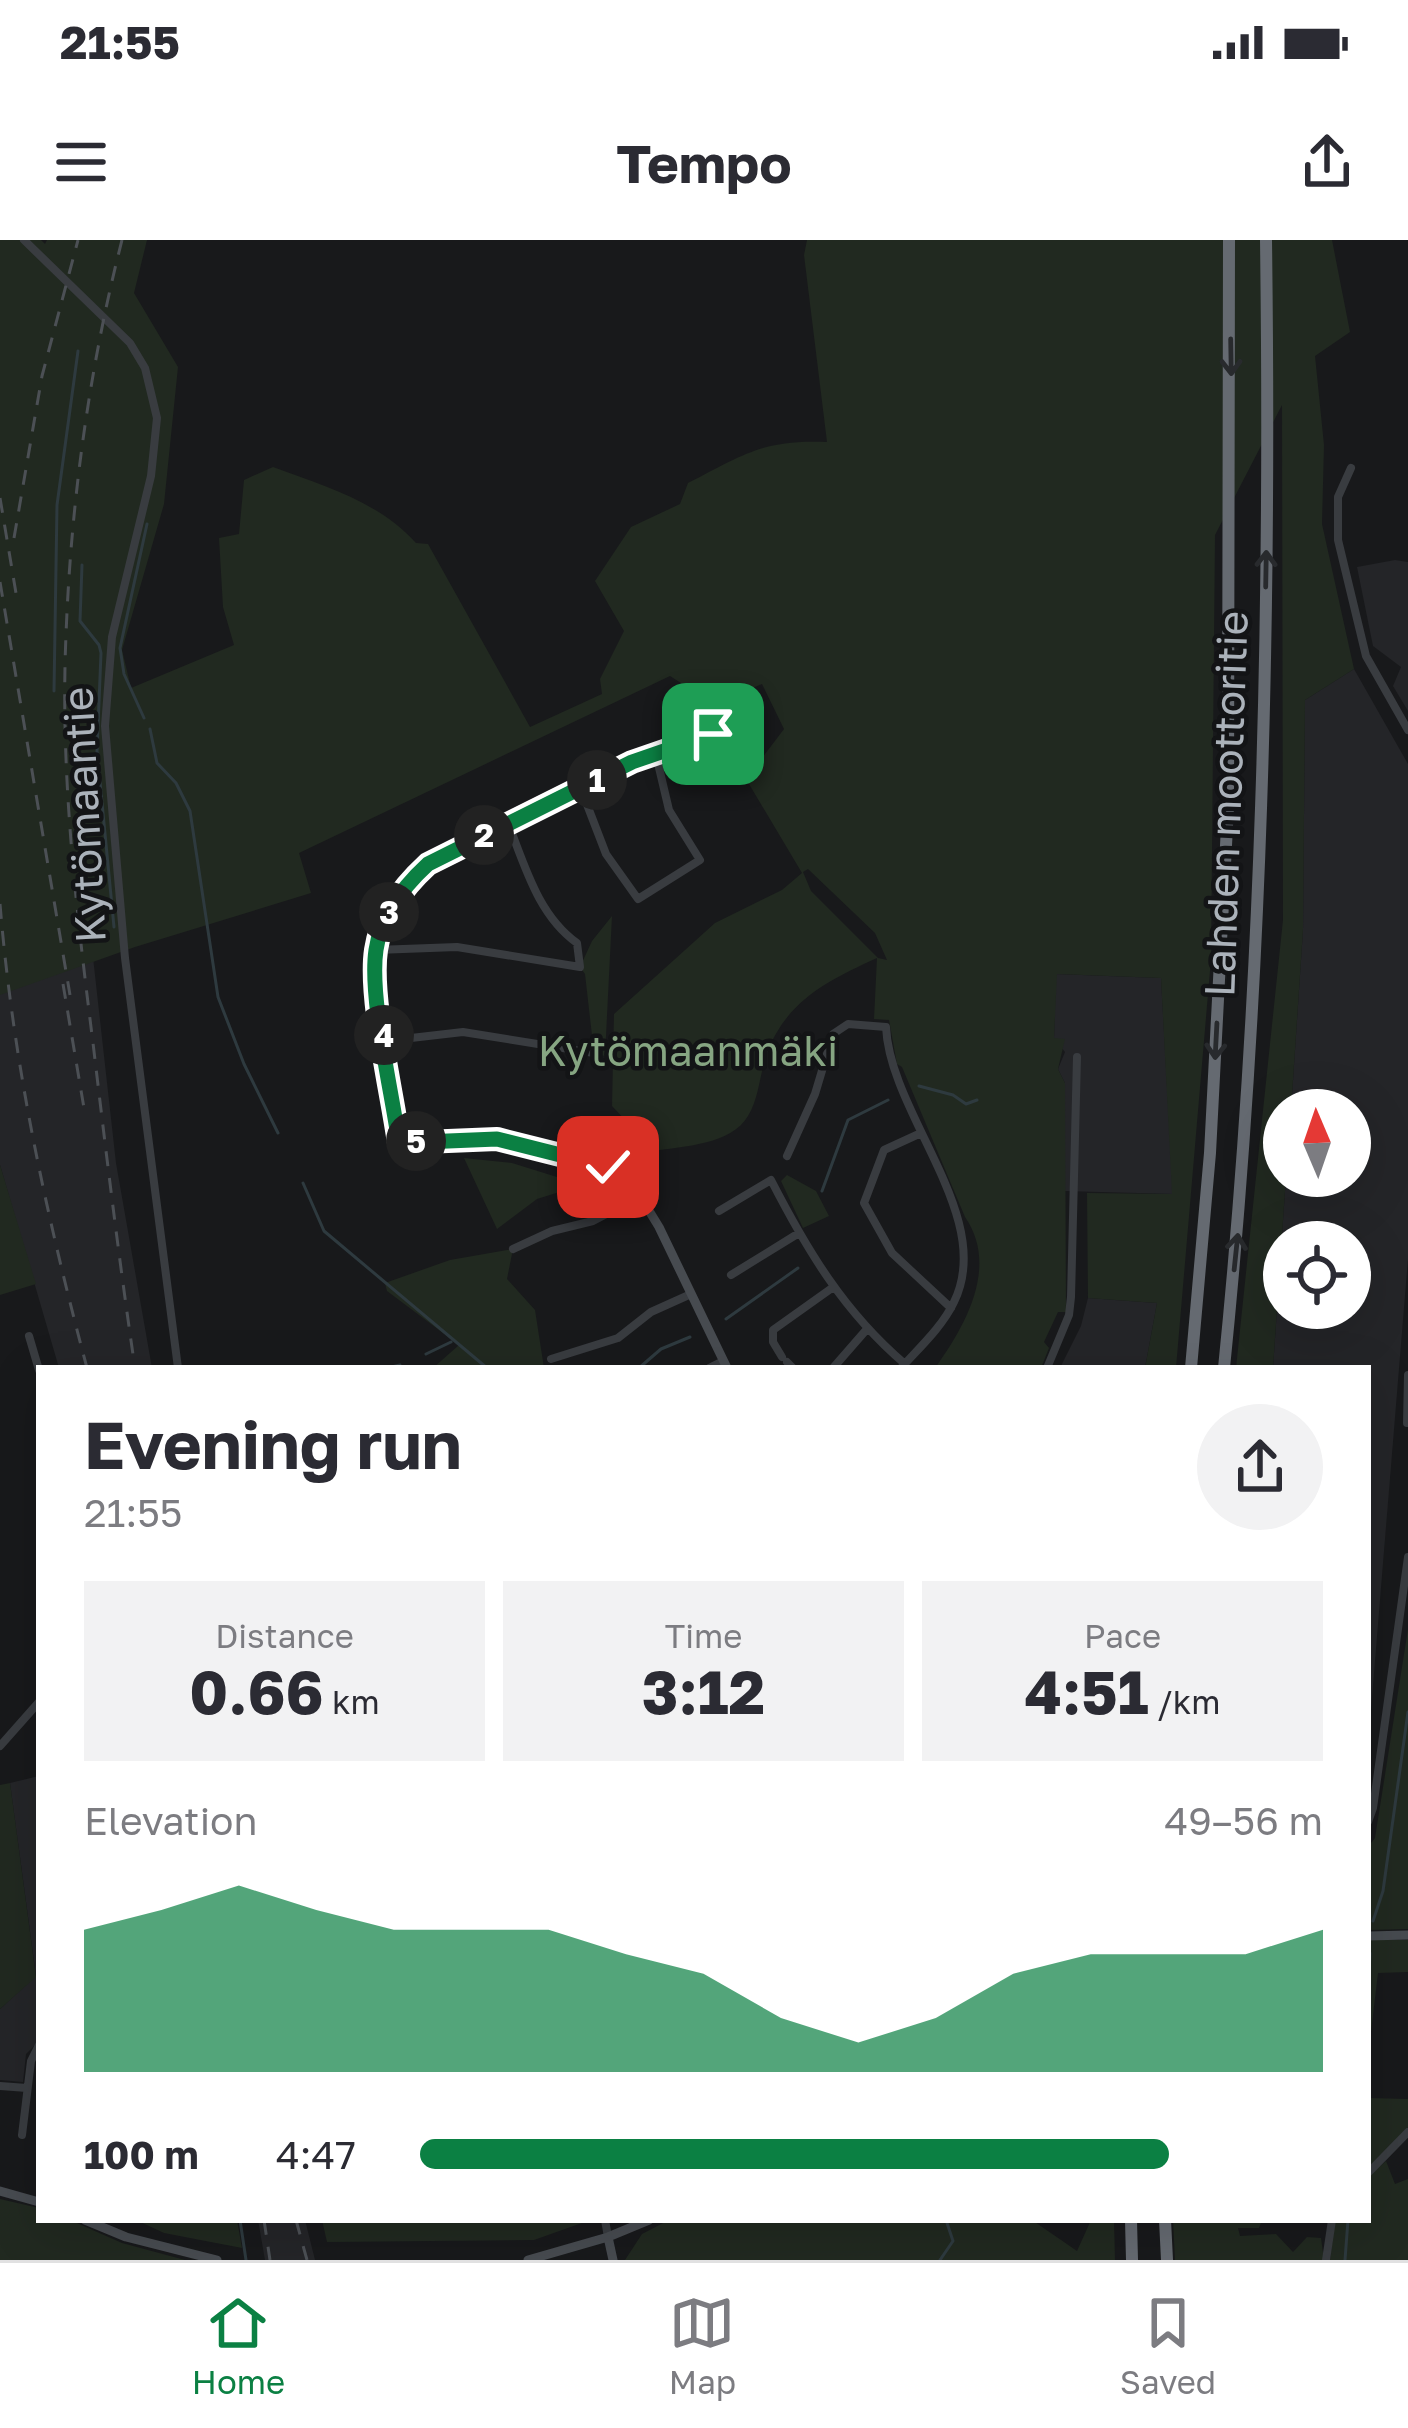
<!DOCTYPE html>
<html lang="en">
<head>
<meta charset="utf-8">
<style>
  body { margin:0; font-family:"Golos Text",sans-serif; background:#f2f2f3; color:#2b2b33; height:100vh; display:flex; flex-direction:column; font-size:45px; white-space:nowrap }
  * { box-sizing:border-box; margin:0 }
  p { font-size:39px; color:#7c7c81 }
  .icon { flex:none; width:66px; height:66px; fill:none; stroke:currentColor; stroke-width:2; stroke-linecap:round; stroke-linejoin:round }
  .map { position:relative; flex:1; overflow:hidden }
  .drawer { position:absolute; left:36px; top:1125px; width:1335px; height:858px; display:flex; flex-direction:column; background:#fff; border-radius:0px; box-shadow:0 12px 48px #0002 }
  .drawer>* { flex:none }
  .needle { width:78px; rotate:358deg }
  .controls { position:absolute; left:1263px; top:849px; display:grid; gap:24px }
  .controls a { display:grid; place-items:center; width:108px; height:108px; border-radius:50%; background:#fff; box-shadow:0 12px 48px #0002; font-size:60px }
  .pin { position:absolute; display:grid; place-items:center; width:102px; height:102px; color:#fff; margin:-51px; border-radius:24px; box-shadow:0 6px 18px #0006 }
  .km { position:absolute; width:60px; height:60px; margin:-30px; border-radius:50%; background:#222; color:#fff; font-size:33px; line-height:60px; text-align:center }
  .round { display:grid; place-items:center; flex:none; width:126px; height:126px; border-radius:63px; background:#f2f2f3 }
  .overview { display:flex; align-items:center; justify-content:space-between; height:204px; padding:0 48px }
  h1 { font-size:66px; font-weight:700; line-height:90px }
  .metrics { display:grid; grid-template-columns:repeat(3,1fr); gap:18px; height:204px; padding:12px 48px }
  .metrics div { display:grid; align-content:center; border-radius:0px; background:#f2f2f3; text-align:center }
  .metrics b { font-size:60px; font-weight:700 }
  .metrics small { font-size:33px; font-weight:400 }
  .metrics p { font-size:33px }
  .chart { height:336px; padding:24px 48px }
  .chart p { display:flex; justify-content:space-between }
  .chart svg { width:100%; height:216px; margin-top:12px; fill:#0b8043; opacity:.7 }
  ul { padding:0 48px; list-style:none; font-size:39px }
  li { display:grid; grid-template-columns:192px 144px 1fr; align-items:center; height:90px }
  li i { height:30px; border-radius:15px; background:#0b8043 }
  .status { display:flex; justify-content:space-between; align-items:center; height:84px; padding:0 60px; background:#fff; direction:ltr }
  .status svg { height:33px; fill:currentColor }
  header { display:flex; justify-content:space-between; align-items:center; height:156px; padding:0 48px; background:#fff; font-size:54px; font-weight:700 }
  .tabs { display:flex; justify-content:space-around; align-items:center; height:168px; border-top:3px solid #e1e1e2; background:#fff; font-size:33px; color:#7c7c81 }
  .tabs a { display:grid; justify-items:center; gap:6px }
  .tabs .active { color:#0b8043 }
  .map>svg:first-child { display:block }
</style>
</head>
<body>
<div class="status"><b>21:55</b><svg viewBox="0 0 49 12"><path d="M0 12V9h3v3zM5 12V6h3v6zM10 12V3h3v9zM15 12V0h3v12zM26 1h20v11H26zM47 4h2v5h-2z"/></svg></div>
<header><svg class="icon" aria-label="menu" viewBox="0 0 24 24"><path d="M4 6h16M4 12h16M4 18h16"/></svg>Tempo<svg class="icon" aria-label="share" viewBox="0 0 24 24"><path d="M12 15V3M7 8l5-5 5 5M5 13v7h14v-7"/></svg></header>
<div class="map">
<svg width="1408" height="2020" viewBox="0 0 1408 2020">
  <rect width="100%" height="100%" fill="#18191b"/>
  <!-- built -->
  <path fill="#242528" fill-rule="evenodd" d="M0,179L80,601L116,923L152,1128H59L0,925Z
    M1395,320L1408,322V471L1393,446L1401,427L1373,406L1357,327Z
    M1354,429L1408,524V1019L1368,1506V1128H1273L1286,936H1350V870H1291L1303,690L1305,460ZM1284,1002H1350V1068H1284Z
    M1056,734L1161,738L1173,954L1064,951L1065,843L1058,829L1065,812L1054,798Z
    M1088,1058L1157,1063L1145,1128H1060L1081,1086Z
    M39,1536V1801L26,1814L23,1842L0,1840V1769L36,1736L10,1543Z
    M258,1980H305L315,2020H265Z"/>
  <!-- green -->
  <path fill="#212920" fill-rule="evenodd" d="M0,0H41L45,4L47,0H147L134,53L178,127L164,264L122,410L131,448L234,405L223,367L219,298L239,294L244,240L273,227C324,246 378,261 416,303L428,304L530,487L602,454L600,439L624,391L595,341L631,287L680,264L688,243C743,215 763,199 827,202L804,15L807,0H1332L1350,92L1315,116L1324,205L1322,284L1354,429L1305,460L1303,690L1291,870H1284L1286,936L1273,1128H1236L1283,680L1282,165L1215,295L1211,719L1176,1128H1145L1157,1063L1088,1058L1087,953L1172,954L1161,738L1057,734L1054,798L1065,799L1058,829L1065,843L1066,1072H1058L1044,1102L1049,1108L1041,1128H935C966,1085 999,1026 965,977L902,827L897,824L889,780L874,779L877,718C829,740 787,760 767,813C760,832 759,859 748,876C731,905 683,906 654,911L612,866L614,774L715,683L782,650L802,633L746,539L784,489L762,444L714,464L670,436L299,613L311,653L135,707L0,755ZM808,629L875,693L887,720L878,718L811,651L803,632Z
    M612,676L605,816L594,813L585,734L580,727L592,701Z
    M464,918L512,923L573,942L569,949L537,959L497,989Z
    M0,925L36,1044L0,1055Z
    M787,935L816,951L829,976L803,988L781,941Z
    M513,1009L507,1039L535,1070L544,1128H433L459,1105L387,1051L385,1043L450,1020Z
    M1408,1389V1689L1368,1690V1607L1375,1598Z
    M10,1543L36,1737L0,1769V1545Z
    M1368,1700H1408V1732L1378,1733L1368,1817Z
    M1368,1858L1408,1859V1887L1368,1930Z
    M1386,1921L1395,1944L1408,1939V2020H1330L1335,1980H1368V1937Z
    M0,1959L39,1968V1980H70L122,2003L185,2020H0Z
    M136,1980H237L242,2008L164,1993Z
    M322,1980H582V1983L534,2000L327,2002Z
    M669,1980H1032L1077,2011L1091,1980H1114L1115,2020H625L642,1994Z
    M1173,1980H1262L1259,1988H1238L1240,1996L1276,1994L1293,2012L1307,1997L1321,1998L1324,2020H1175Z"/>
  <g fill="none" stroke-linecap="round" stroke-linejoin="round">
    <!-- stream -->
    <path stroke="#2e3a3f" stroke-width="3" d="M82,325L80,381L99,405L101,413L97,511L114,687
      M54,451L57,265L78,111
      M144,478L124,434L120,408L147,284
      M150,489L157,523L176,543L190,571L218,757L244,824L278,893
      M919,846L953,855L966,864L977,860
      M303,943L324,991L487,1128
      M822,951L848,880L888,860
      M726,1079L798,1028
      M426,1114L451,1102
      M387,1128L400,1125
      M639,1128L661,1109L690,1097
      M1373,1681L1383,1651L1408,1472
      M1368,1760L1370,1713
      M240,1980L246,2020
      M940,2020L953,2001L946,1980
      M1345,2020L1348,1980"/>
    <!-- street -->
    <path stroke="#393c40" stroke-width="8" d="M24,0L130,103L145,128L157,178L151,236L112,397L105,486L125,718L178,1128
      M1351,228L1338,257V300L1366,416L1408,490
      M581,549L606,614L638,659L700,620L669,570L656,515
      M376,710L457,707L580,727L577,703C538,675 525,626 508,583
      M385,801L463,792L594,813
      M921,893L884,910L864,963L892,1013L951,1068
      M399,903C392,852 369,757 376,710C379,688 392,661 407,643C427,620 458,609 485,595C559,556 635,523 713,494
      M787,916L815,854L833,794L848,784L886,787C890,875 996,977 954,1062C942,1087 920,1107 901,1128
      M719,971L771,940C807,1010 844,1072 905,1124
      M513,1009L552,991L593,981L637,958
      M731,1035L799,993
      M29,1096L39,1130
      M782,1117L773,1102V1090L832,1048
      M551,1119L618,1098L651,1072L691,1054
      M787,1122L793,1128
      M709,1128L723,1121
      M833,1128L867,1089
      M1047,1128L1069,1075L1071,1057L1077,817
      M1407,1183L1408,1135
      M0,1506L39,1462
      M1368,1582L1373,1568L1408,1317
      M0,1846L27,1848
      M22,1895L31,1821L39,1805
      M1368,1933L1408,1892
      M605,1980L608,1997
      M1326,2020L1332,1980"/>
    <!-- secondary -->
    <path stroke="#474b50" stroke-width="9" d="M399,903L497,899L608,927
      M629,951L621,954C607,952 601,940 608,927L617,925L628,932L629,951L648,969L659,987L727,1128
      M1368,1696L1408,1695
      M0,1951L39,1962
      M85,1980L126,1997L217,2020
      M608,1997L613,2020
      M528,2020L608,1997L649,1980"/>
    <!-- highway -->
    <path stroke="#656a71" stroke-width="12" d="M1191,1128L1210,913L1228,567L1229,0
      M1224,1128C1262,753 1271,377 1266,0
      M1131,1980L1132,2020
      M1165,1980L1167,2020"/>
    <!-- rail -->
    <path stroke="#4c5055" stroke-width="3" stroke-dasharray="15 12" stroke-linecap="butt" d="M122,0C89,129 71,262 66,395C60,532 76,668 93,803C106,912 119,1020 135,1128
      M0,258L17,359
      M14,298L42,136L78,0
      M0,342L70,755
      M0,664C13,823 46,974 87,1128
      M63,744L85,874
      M264,1980L270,2020
      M296,1980L307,2020"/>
  </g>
  <!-- one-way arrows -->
  <defs><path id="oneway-shaft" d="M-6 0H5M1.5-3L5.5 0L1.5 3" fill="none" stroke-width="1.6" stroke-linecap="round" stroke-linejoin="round" transform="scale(3)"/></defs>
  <g stroke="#282a2d">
    <use href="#oneway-shaft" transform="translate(1231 117) rotate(89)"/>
    <use href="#oneway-shaft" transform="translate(1266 329) rotate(-89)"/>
    <use href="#oneway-shaft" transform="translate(1216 801) rotate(93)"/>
    <use href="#oneway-shaft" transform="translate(1236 1012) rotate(-84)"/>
  </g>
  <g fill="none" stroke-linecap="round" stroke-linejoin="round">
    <defs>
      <path id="route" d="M608,927L497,899L399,903C392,852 369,757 376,710C381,675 403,647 428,624L632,522L713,494"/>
    </defs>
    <!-- route casing -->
    <use href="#route" stroke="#fff" stroke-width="24"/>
    <!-- route -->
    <use href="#route" stroke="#0b8043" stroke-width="15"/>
  </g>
  <g text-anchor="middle" stroke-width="9" stroke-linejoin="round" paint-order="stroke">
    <!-- street labels -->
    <g font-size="42" fill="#abb2ba" stroke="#131416">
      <text transform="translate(1226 564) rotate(-88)" y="15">Lahden moottoritie</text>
      <text transform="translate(84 575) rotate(-93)" y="15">Kytömaantie</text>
    </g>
    <!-- park labels -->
    <g font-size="42" fill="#86a582" stroke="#131416">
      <text x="688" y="826">Kytömaanmäki</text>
    </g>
  </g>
</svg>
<div class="controls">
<a><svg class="needle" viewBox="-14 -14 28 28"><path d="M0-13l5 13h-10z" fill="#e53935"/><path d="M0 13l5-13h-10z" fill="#7c7c81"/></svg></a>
<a><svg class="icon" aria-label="locate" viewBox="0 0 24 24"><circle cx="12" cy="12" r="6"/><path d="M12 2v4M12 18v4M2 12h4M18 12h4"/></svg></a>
</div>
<div class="pin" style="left:713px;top:494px;background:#1e9e55"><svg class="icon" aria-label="arrive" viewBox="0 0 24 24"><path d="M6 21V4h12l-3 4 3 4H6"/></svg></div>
<div class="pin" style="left:608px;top:927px;background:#d93025"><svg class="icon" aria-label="check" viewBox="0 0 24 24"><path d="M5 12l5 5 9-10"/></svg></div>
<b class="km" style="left:597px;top:540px">1</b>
<b class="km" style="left:484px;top:595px">2</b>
<b class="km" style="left:389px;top:672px">3</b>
<b class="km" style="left:384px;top:795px">4</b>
<b class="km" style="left:416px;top:901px">5</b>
<section class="drawer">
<div class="overview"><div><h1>Evening run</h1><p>21:55</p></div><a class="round"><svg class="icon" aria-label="share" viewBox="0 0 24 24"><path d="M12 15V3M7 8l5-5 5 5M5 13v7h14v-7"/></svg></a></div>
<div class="metrics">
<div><p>Distance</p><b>0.66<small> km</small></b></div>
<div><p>Time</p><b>3:12</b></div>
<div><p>Pace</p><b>4:51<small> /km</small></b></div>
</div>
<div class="chart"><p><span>Elevation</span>49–56 m</p>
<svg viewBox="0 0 160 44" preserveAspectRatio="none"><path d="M0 44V15L10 11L20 6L30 11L40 15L50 15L60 15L70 20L80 24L90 33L100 38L110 33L120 24L130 20L140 20L150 20L160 15V44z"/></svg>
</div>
<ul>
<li><b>100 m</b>4:47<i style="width:83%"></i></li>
</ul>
</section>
</div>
<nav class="tabs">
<a class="active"><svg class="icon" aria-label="home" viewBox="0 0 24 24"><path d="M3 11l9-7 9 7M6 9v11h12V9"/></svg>Home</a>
<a><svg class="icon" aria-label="map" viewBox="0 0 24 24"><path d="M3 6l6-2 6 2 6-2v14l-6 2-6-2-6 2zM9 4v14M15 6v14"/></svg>Map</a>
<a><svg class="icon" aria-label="saved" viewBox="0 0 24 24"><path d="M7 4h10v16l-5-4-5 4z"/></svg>Saved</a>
</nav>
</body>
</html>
